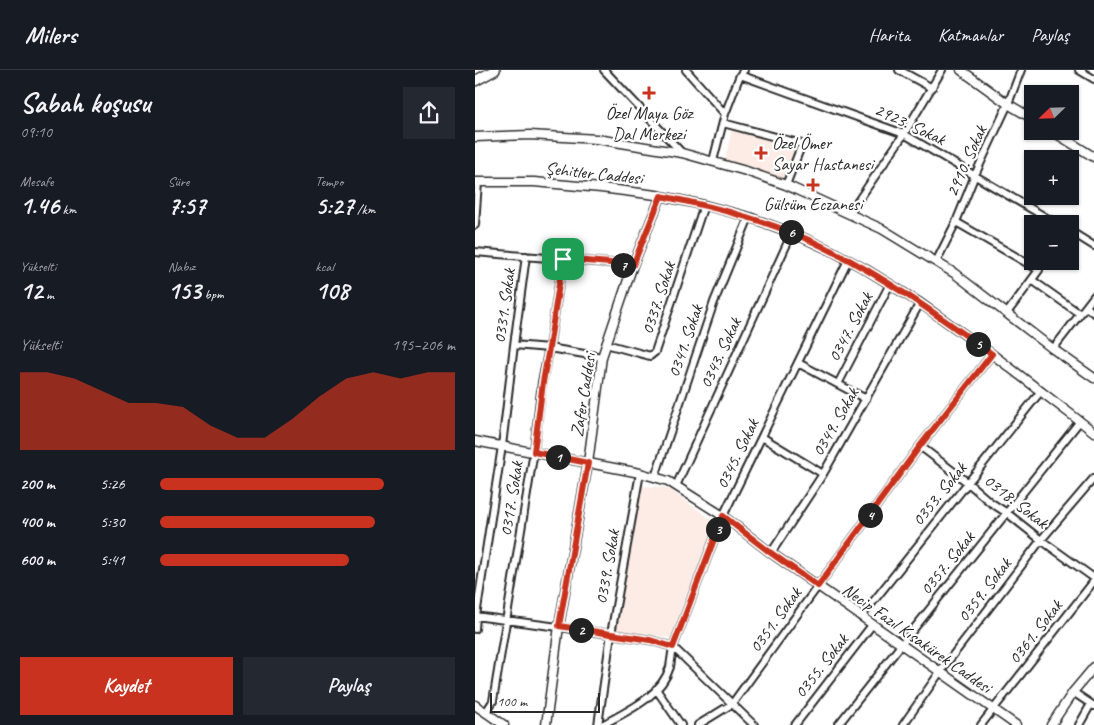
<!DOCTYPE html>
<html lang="tr">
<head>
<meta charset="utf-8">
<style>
  body { margin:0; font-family:Caveat,sans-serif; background:#242831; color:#f1f3f6; height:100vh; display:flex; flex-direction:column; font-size:19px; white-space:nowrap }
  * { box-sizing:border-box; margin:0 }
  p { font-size:16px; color:#9ea1a6 }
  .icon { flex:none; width:28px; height:28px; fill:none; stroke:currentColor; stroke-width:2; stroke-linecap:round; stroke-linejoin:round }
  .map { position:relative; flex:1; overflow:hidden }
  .panel { display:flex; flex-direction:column; background:#171b24; width:475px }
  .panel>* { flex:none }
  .needle { width:32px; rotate:247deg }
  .fabs { position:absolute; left:549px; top:15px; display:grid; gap:10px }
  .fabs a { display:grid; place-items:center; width:55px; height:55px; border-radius:0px; background:#171b24; box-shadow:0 1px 4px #0004; font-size:25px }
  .scale { position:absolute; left:15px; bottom:12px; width:110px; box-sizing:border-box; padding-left:5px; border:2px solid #2b2b2b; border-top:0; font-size:14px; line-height:18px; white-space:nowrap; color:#2b2b2b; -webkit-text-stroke:4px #fff; paint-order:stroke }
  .pin { position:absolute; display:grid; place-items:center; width:42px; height:42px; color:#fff; margin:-21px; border-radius:10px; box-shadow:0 2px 8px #0006 }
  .km { position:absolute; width:25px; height:25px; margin:-12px; border-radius:50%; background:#222; color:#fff; font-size:14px; line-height:25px; text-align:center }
  .round { display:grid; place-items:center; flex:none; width:52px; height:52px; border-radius:0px; background:#242831 }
  .headline { display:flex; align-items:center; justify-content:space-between; height:85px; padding:0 20px }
  h1 { font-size:28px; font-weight:700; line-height:38px }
  .metrics { display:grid; grid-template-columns:repeat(3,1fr); gap:8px; height:85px; padding:5px 20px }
  .metrics div { display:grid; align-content:center }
  .metrics b { font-size:25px; font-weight:700 }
  .metrics small { font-size:14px; font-weight:400 }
  .metrics p { font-size:14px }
  .chart { height:140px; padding:10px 20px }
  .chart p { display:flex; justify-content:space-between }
  .chart svg { width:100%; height:90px; margin-top:5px; fill:#c8321e; opacity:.7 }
  .primary-button { display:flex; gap:10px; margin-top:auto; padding:10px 20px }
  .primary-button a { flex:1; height:58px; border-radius:0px; background:#c8321e; color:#fff; font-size:20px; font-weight:700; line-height:58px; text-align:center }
  .primary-button a+a { background:#242831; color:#f1f3f6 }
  ul { padding:0 20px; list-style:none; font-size:16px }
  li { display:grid; grid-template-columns:80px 60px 1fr; align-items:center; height:38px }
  li i { height:12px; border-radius:6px; background:#c8321e }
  header { display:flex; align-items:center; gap:30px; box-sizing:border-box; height:70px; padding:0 25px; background:#171b24; border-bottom:1px solid #363941 }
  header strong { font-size:24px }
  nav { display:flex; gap:28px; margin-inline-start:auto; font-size:18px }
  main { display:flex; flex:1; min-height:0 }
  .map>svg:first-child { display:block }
</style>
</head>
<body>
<header>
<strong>Milers</strong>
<nav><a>Harita</a><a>Katmanlar</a><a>Paylaş</a></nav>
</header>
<main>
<section class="panel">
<div class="headline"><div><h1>Sabah koşusu</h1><p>09:10</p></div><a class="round"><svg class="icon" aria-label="share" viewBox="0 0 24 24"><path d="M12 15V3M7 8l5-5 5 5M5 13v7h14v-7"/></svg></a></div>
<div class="metrics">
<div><p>Mesafe</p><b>1.46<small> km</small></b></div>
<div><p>Süre</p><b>7:57</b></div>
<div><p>Tempo</p><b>5:27<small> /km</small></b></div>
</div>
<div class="metrics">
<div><p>Yükselti</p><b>12<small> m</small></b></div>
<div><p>Nabız</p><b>153<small> bpm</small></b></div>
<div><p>kcal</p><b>108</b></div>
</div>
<div class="chart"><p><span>Yükselti</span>195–206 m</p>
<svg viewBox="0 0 160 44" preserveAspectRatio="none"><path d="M0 44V6L10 6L20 9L30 15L40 21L50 21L60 23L70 32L80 38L90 38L100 29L110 18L120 9L130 6L140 9L150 6L160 6V44z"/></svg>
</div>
<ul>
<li><b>200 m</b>5:26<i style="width:76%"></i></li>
<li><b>400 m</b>5:30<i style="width:73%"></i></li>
<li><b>600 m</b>5:41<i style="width:64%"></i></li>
</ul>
<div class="primary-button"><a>Kaydet</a><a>Paylaş</a></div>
</section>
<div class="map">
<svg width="619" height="655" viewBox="0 0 619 655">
  <rect width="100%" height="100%" fill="#fff"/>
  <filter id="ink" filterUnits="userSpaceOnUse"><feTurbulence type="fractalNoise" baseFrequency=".02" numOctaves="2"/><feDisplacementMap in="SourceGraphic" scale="10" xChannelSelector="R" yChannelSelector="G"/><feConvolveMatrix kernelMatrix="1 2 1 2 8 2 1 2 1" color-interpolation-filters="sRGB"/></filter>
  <g filter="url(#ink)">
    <!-- built -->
    <path fill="#fcece5" d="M257,59L323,76L309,110L250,90Z
      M166,416L189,417L196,420L241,453L195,568L140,560Z"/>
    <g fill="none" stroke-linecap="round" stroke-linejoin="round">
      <defs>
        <path id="minor" d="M129,0L207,83
          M211,0L250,44
          M424,0L457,18
          M604,0L619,9
          M265,5L429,64L582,154
          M248,53L327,74L311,115
          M238,91L250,44L265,5L269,0
          M374,144L429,64L467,0
          M481,152L564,200L532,243
          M0,155L3,112
          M595,161L619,176
          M0,182L158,195
          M461,192L481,152L500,105L533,34L546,0
          M557,210L605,244
          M611,237L619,243
          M131,274L175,286L180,282L229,135
          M39,275L74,278L127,287
          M578,279L619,226
          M323,293L391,329
          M363,314L415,214
          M287,367L348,404
          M445,376L492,412L515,432L532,443L566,470L619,508
          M180,407L239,232L274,147
          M201,416L317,163
          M296,483L348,404L445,233
          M0,546L136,564L175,570L198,577L279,655
          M386,547L566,321
          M0,559L1,546L27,376L39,275L51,186
          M181,619L206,655
          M598,622L619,636
          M11,642L18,631L59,381L67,312L74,278L88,189
          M123,655L136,564L165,403
          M127,655C152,641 186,627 195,597C196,590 197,583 198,577L248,446L373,190
          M223,655L257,634L445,376L517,284
          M320,655L397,555
          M363,655L426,575L605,351
          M428,655L465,602L566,470L619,408
          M506,655L619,511
          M604,655L616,634"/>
        <path id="tertiary" d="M486,0L533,34L558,49
          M577,61L619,87
          M0,67L55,65L122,69L207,83L271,101L311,115L407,159L479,203L578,279L619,308
          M0,112H59L126,118L181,125L229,135L274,147L320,164L357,181L392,200L445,233L517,284L619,362
          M0,371L165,403L193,411L248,446L296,483L541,655
          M0,635L29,655
          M71,655L84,556L113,393L127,287L158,195L186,126
          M576,655L598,622L619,597"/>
        <path id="secondary" d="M0,11L20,0"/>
      </defs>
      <!-- minor casing -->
      <use href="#minor" stroke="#2b2b2b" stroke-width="10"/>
      <!-- tertiary casing -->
      <use href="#tertiary" stroke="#2b2b2b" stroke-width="11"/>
      <!-- secondary casing -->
      <use href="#secondary" stroke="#2b2b2b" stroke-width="12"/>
      <!-- minor -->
      <use href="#minor" stroke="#fff" stroke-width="6"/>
      <!-- tertiary -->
      <use href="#tertiary" stroke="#fff" stroke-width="8"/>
      <!-- secondary -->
      <use href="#secondary" stroke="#fff" stroke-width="9"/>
    </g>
  </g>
  <g fill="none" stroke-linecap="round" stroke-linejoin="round" filter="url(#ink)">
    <defs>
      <path id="route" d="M186,126C245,138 303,153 357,181C414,210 465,247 517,284L445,376L343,516L296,483L248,446L198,577L175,570L84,556L113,393L59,382L68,312L74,278L88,189L158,195Z"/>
    </defs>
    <!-- route casing -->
    <use href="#route" stroke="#fff" stroke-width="10"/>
    <!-- route -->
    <use href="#route" stroke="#c8321e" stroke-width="6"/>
  </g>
  <!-- markers -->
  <g fill="#c8321e" stroke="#fff" stroke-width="2">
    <path d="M171.5 15.5h5v5h5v5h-5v5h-5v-5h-5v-5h5z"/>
    <path d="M283.5 75.5h5v5h5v5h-5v5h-5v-5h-5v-5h5z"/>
    <path d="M335.5 107.5h5v5h5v5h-5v5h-5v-5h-5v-5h5z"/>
  </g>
  <g text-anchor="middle" stroke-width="4.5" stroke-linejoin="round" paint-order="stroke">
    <!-- poi labels -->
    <g font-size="18" fill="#2b2b2b" stroke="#fff">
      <text x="174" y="49">Özel Maya Göz<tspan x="174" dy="21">Dal Merkezi</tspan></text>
      <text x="297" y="79" text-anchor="start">Özel Ömer<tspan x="297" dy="21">Sayar Hastanesi</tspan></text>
      <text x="338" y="140">Gülsüm Eczanesi</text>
    </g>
    <!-- street labels -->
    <g font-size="18" fill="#2b2b2b" stroke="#fff">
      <text transform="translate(435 54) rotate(25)" y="6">2923. Sokak</text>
      <text transform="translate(491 91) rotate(-66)" y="6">2910. Sokak</text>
      <text transform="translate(119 103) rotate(6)" y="6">Şehitler Caddesi</text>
      <text transform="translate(183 228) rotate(-72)" y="6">0337. Sokak</text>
      <text transform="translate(29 236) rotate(-82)" y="6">0331. Sokak</text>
      <text transform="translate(375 257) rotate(-62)" y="6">0347. Sokak</text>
      <text transform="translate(210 271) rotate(-71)" y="6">0341. Sokak</text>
      <text transform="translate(245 283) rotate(-65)" y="6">0343. Sokak</text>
      <text transform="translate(108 325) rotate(-81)" y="6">Zafer Caddesi</text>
      <text transform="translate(360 352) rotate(-60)" y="6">0349. Sokak</text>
      <text transform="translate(262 384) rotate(-64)" y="6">0345. Sokak</text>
      <text transform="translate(464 424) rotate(-51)" y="6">0353. Sokak</text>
      <text transform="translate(36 429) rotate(-81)" y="6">0317. Sokak</text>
      <text transform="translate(541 431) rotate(38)" y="6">0318. Sokak</text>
      <text transform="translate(472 493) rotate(-51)" y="6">0357. Sokak</text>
      <text transform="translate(132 497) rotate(-80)" y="6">0339. Sokak</text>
      <text transform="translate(509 520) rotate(-52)" y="6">0359. Sokak</text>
      <text transform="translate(300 550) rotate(-54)" y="6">0351. Sokak</text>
      <text transform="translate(560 562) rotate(-52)" y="6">0361. Sokak</text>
      <text transform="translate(442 568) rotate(35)" y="6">Necip Fazıl Kısakürek Caddesi</text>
      <text transform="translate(346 596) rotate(-52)" y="6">0355. Sokak</text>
    </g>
  </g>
</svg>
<div class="fabs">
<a><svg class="needle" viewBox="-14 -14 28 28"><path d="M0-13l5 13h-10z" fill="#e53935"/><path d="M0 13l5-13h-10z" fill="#9ea1a6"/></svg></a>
<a>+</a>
<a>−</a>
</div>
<div class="scale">100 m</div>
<div class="pin" style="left:88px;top:189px;background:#1e9e55"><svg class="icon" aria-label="arrive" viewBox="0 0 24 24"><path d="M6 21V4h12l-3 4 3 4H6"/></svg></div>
<b class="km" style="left:83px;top:387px">1</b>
<b class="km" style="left:106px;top:560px">2</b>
<b class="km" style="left:243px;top:459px">3</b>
<b class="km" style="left:395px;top:445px">4</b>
<b class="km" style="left:503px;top:274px">5</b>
<b class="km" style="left:316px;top:162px">6</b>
<b class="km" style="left:148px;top:195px">7</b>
</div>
</main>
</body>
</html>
